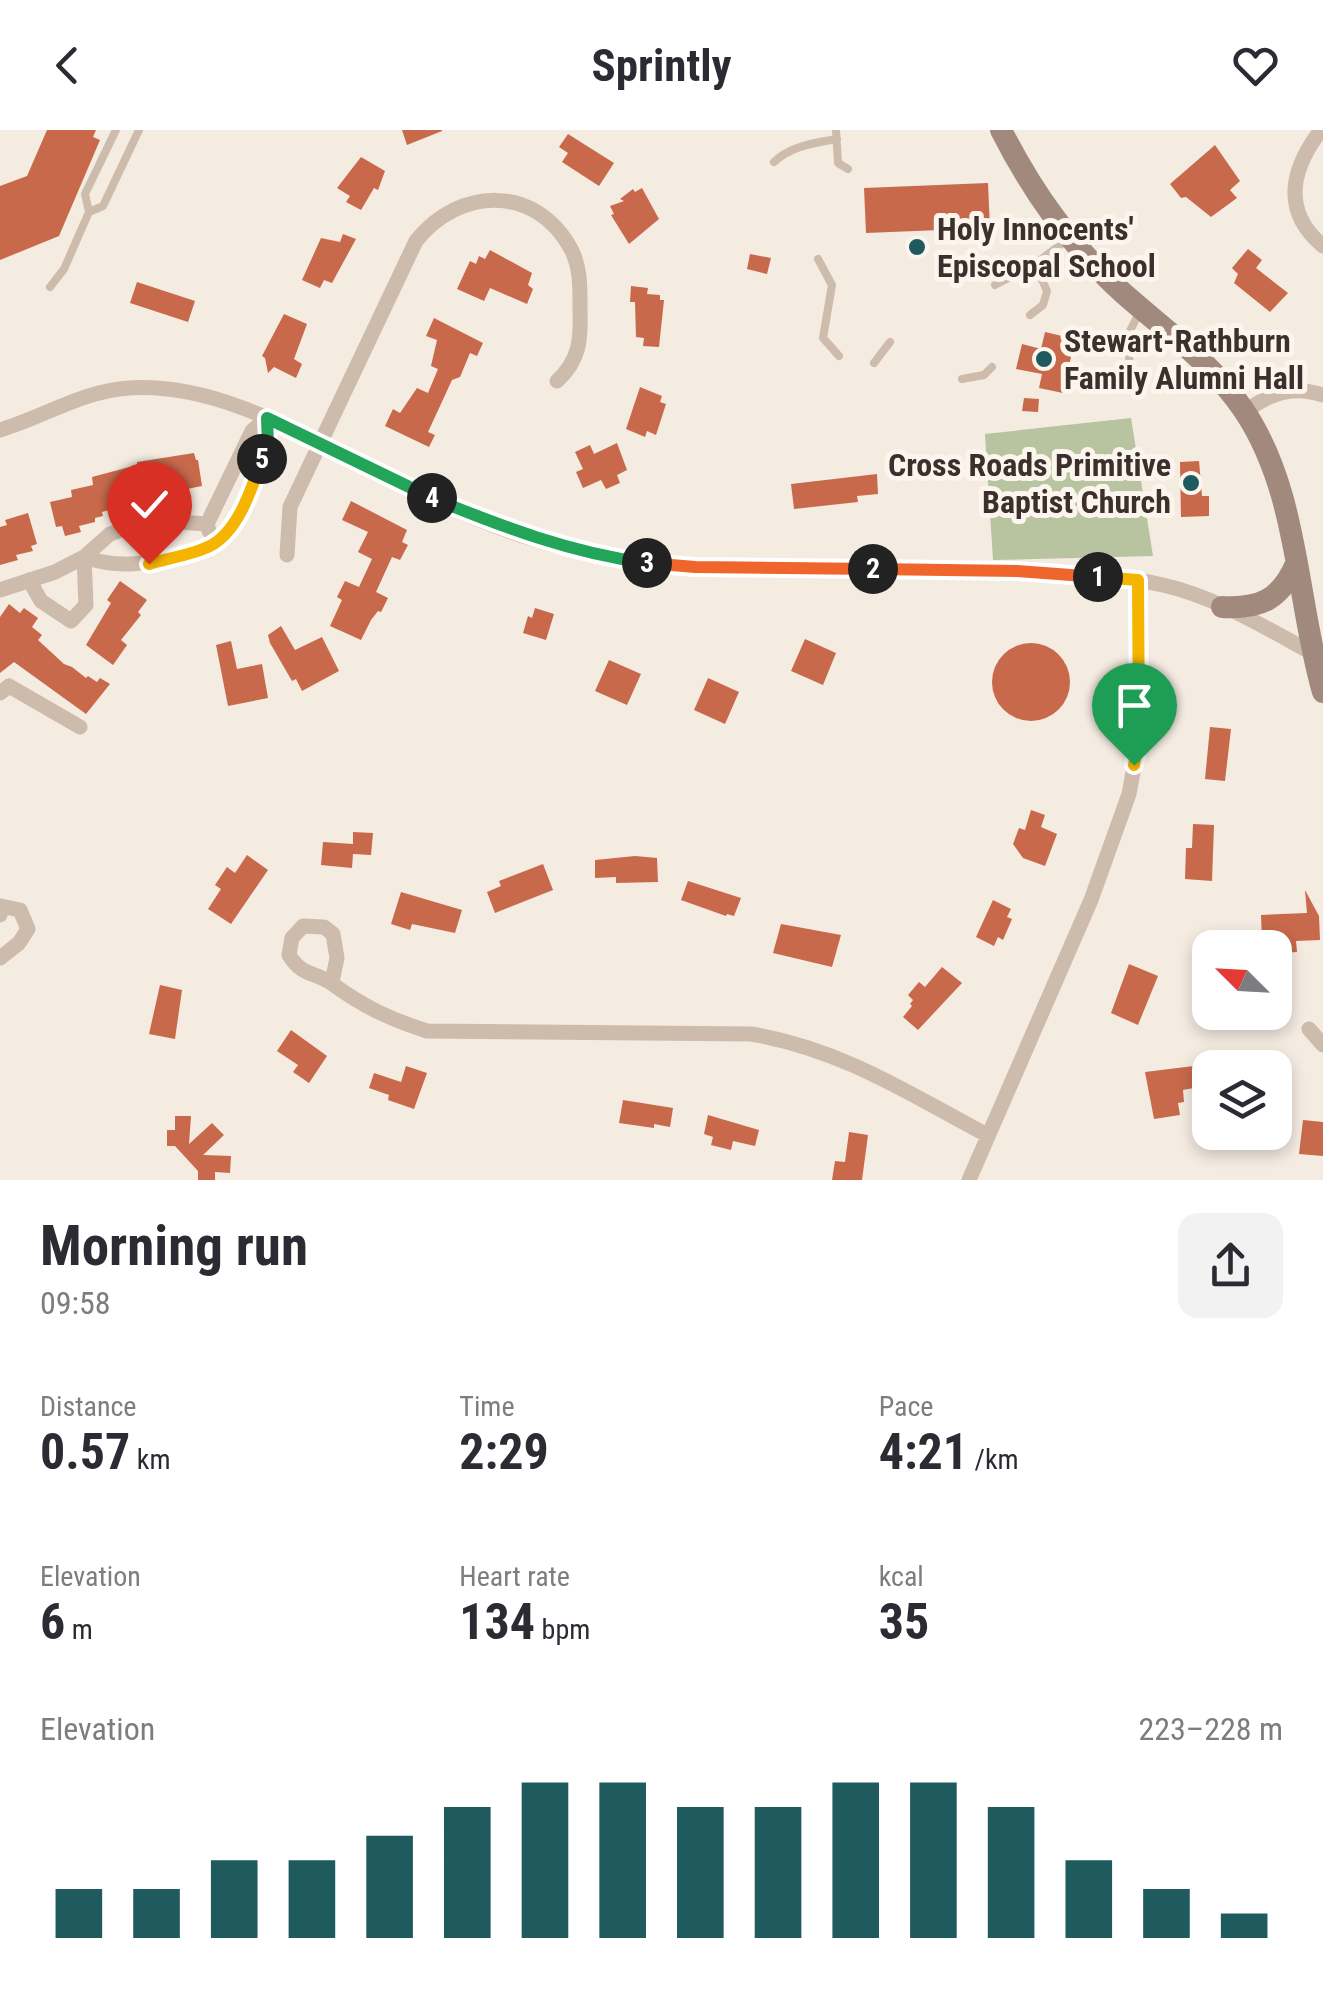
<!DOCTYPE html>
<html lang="en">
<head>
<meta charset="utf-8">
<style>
  body { margin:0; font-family:"Roboto Condensed",sans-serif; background:#f2f2f3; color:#2b2b33; height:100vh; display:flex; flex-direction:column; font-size:38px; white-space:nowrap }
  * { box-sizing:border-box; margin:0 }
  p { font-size:32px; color:#7c7c81 }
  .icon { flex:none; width:55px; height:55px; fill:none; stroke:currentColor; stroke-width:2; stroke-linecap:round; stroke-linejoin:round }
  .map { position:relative; height:1050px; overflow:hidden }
  .side { display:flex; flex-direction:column; background:#fff; flex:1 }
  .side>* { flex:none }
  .needle { width:65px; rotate:294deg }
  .tools { position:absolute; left:1192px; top:800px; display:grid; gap:20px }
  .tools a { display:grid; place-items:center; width:100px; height:100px; border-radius:20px; background:#fff; box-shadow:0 5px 15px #0003; font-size:50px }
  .pin { position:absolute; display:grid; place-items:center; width:85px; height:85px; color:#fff; margin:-102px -42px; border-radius:50% 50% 50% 0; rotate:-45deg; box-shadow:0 0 10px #0007 }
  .pin .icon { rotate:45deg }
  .km { position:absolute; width:50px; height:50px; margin:-25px; border-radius:50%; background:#222; color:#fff; font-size:28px; line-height:50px; text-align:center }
  .round { display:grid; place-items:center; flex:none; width:105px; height:105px; border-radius:20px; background:#f2f2f3 }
  .headline { display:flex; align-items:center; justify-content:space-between; height:170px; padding:0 40px }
  h1 { font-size:55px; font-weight:700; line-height:75px }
  .stats { display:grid; grid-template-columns:repeat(3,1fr); gap:15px; height:170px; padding:10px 40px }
  .stats div { display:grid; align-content:center }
  .stats b { font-size:50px; font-weight:700 }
  .stats small { font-size:28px; font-weight:400 }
  .stats p { font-size:28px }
  .chart { height:280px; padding:20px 40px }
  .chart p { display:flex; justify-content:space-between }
  .chart svg { width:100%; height:180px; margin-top:10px; stroke:#1f5a5e; stroke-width:6 }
  header { display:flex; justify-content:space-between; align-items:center; height:130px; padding:0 40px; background:#fff; font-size:45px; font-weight:700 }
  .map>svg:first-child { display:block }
</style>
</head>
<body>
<header><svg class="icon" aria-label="back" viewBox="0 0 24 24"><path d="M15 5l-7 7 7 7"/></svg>Sprintly<svg class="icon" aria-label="heart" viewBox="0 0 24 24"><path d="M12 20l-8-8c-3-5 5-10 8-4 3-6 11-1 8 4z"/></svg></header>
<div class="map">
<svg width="1323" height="1050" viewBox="0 0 1323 1050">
  <rect width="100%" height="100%" fill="#f4ebe1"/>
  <!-- green -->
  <path fill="#b8c4a0" d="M1131,288L1153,426L993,430L985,304Z"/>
  <!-- building -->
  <path fill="#c8694b" d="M47,0H96L93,7L100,10L59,106L0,130V56L27,46Z
    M402,0H442V1L407,15Z
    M568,4L614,33L599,56L562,32L568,23L559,17Z
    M1215,15L1240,51L1230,60L1237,68L1211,87L1186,67L1181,68L1170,54Z
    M361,27L385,41L378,60L374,58L361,80L346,72L350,66L337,58Z
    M988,53L990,98L866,103L864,58Z
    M642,58L659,89L629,114L611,85L614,84L610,76L624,71L620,69L633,59L635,62Z
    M343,104L356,109L332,153L324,150L320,158L302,150L321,108L340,112Z
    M1248,119L1262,130L1256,138L1288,163L1270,182L1234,153L1238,144L1232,138Z
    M490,120L532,143L528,155L533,159L527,174L490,158L484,171L457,159L470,131L476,134L479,126L485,129Z
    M750,124L771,128L767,144L747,139Z
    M137,152L195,171L188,192L130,173Z
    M631,156L648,158L647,164L660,165V170H664L659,217L643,216L644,208L636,207L635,172H630Z
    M284,184L307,194L294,229L302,234L296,248L274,237L268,243L265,228L262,226Z
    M434,188L483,213L477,226L470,223L460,247L452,250L428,302L435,305L429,317L385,296L393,279L400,283L417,258L428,263L438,239L431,236L437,210L426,206Z
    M1045,202L1075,209L1063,263L1039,258L1042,244L1016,239L1022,214L1041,219Z
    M640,257L662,266L660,272L666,274L656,305L647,301L645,307L626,299Z
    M1024,268L1039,269L1038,282L1022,281Z
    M617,313L627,340L617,345L620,353L606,359L601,350L583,358L576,342L583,339L575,322L590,315L594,324Z
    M194,323L196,330H198L202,356L187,359L188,364L171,368L170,363L102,382L103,386L95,388V392L79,396L81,402L65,406L62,396L56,397L50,372L72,367L71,360L93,355L92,347L137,335V332Z
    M1199,331L1202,366H1209V386L1181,387L1180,332Z
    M877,344L878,364L857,366L858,372L794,379L791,354Z
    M351,371L407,400L402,412L408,415L400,430L392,427L376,462L388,468L381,482L378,481L371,490L361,510L330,496L342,470L337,467L345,451L359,457L372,429L358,422L368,402L342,390Z
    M28,383L37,414L31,416L33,421L16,425L18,430L0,435V397L7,395L5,390Z
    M120,451L147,470L138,482L141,485L121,510L127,515L113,535L86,515L111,473L107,470Z
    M9,474L20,483L24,478L38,488L32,497L42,505L38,510L64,534L72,537L86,548L88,546L97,552L100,548L110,554L86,584L14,532L0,543V487Z
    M535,478L554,484L546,510L523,503L528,486L532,488Z
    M281,496L295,520L322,507L339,541L302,561L296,549L292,551L270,513L268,505Z
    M805,509L836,523L823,555L791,541Z
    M231,511L237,539L262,534L268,568L228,576L216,515Z
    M992 552a39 39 0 1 1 78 0a39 39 0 1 1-78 0Z
    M609,530L641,544L627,575L595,561Z
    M708,548L739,562L725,594L694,580Z
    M1210,597L1231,599L1225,651L1205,649Z
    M1031,680L1045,685L1041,697L1057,704L1045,736L1023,728L1013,714L1019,698L1025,700Z
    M1193,694L1214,695L1212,751L1185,749L1186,718H1192Z
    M353,702L373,703L371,725L353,724L352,738L321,735L323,712L353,714Z
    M247,725L268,740L231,794L208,779L221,759L215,755L227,737L235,743Z
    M635,726L657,728L658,752L616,753V747L595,748V730Z
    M543,734L553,760L495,783L487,762L501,756L499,751Z
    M688,751L741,768L734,786L727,784L726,786L681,770Z
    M1305,760L1319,786L1320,810L1296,811L1297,822L1284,823L1283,809L1262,810L1261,785L1307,783Z
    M401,762L462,780L455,803L412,794L410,800L391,794Z
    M993,770L1011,779L1007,787L1012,789L1003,810L998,807L994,816L976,807Z
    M781,794L841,805L832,837L773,823Z
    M1129,834L1158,846L1138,895L1111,883Z
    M942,837L962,853L918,900L903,887L912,876L910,874L913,870L908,865L919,852L925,857Z
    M160,855L182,860L175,909L149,904Z
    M291,900L327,926L309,953L293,942L298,935L277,921Z
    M1210,934V955L1183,960L1184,972L1178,973L1180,985L1154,989L1145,942Z
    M406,936L427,943L414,979L388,970L389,965L369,958L374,943L401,952Z
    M623,970L673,978L670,997L654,994V998L619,993Z
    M708,985L759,1000L755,1016L733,1011L731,1020L711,1015L713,1007L704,1004Z
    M175,986H191L189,1014L212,993L224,1005L203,1025L231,1026L230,1043L215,1042V1050H198V1041L175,1016H167V1000H175Z
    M1303,990L1323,992V1026L1299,1024Z
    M849,1002L868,1005L862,1050H832L835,1031L845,1032Z"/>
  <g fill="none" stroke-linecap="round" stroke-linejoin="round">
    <!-- lane -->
    <path stroke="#cdbbac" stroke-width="8" d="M836,0L838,33L848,39
      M774,32C791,16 814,13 837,9
      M89,82L103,76L139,0
      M818,129L832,155L823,208L839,226
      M995,155L1035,134L1068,109
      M50,157L64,139L89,82L85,64L116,0
      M1030,185L1043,175L1047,161L1035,134
      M874,233L890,212
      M962,249L984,245L992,237
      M1134,258L1126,209L1140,181"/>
    <!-- street -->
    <path stroke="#cdbbac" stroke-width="15" d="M1321,0C1291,39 1281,81 1323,116
      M1245,282C1270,263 1292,255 1323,265
      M0,300C44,287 82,261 129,258C225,252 314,313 397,353C452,380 514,407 574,420C704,447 841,439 974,441C1035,441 1102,441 1163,455C1216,467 1266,498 1314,524
      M209,401L207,394L252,301L267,288
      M287,425L290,377L416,111C459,57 536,54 571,119C581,138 580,159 580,180C581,209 580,230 557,251
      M84,427C119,439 149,434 183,424C192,421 206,419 213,414C246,391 268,326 267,288
      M29,450L41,471L71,491L86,475L84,427
      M0,460L55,442L84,427L110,404L149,390L207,394
      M0,563L9,556L80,597
      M0,785L1,776L20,780L28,799L19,813L0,828
      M332,852L337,828L333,804L324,797L303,796L292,808L289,825C303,848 316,841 334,855C364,877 392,890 427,901L751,904C841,919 908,963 987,1005
      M1309,899L1323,915
      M969,1050L1091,770L1129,664L1139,610L1138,450"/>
    <!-- secondary -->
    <path stroke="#a18a7d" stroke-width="22" d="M1001,0C1033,63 1070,115 1123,163C1165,200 1211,232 1243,279C1299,361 1296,469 1323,562
      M1222,477C1260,479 1280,470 1296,434"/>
  </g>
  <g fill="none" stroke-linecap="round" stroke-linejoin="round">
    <defs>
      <path id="split-1" d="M1098,447L1138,450L1139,610L1134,635"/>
      <path id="split-2" d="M873,439L1017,441L1098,447"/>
      <path id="split-3" d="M647,433L695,437L873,439"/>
      <path id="split-4" d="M432,368C503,397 571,423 647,433"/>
      <path id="split-5" d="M262,329L268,314L267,288L432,368"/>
      <path id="split-6" d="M149,434C168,428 192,425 210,416C239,401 252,357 262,329"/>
    </defs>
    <!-- split-1 casing -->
    <use href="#split-1" stroke="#fff" stroke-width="20"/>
    <!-- split-2 casing -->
    <use href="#split-2" stroke="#fff" stroke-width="20"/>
    <!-- split-3 casing -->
    <use href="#split-3" stroke="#fff" stroke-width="20"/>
    <!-- split-4 casing -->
    <use href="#split-4" stroke="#fff" stroke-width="20"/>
    <!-- split-5 casing -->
    <use href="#split-5" stroke="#fff" stroke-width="20"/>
    <!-- split-6 casing -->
    <use href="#split-6" stroke="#fff" stroke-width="20"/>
    <!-- split-1 -->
    <use href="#split-1" stroke="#f5b400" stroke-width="12"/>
    <!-- split-2 -->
    <use href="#split-2" stroke="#f0652b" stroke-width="12"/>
    <!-- split-3 -->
    <use href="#split-3" stroke="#f0652b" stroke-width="12"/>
    <!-- split-4 -->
    <use href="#split-4" stroke="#22a559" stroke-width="12"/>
    <!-- split-5 -->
    <use href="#split-5" stroke="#22a559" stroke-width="12"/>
    <!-- split-6 -->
    <use href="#split-6" stroke="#f5b400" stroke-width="12"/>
  </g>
  <!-- markers -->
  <g fill="#1f5a5e" stroke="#fbf5ee" stroke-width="4">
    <circle cx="917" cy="117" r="10"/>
    <circle cx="1044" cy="229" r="10"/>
    <circle cx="1191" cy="353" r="10"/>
  </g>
  <g text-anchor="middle" stroke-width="10" stroke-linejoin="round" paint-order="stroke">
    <!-- poi labels -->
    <g font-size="32" font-weight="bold" fill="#3b302b" stroke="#fbf5ee" text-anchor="start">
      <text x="937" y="110">Holy Innocents'<tspan x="937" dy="37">Episcopal School</tspan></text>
      <text x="1064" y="222">Stewart-Rathburn<tspan x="1064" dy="37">Family Alumni Hall</tspan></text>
      <text x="1171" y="346" text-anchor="end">Cross Roads Primitive<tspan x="1171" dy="37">Baptist Church</tspan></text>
    </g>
  </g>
</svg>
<div class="tools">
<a><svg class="needle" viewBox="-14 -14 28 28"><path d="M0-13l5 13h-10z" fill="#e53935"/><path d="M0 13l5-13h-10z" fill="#7c7c81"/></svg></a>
<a><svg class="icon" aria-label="layers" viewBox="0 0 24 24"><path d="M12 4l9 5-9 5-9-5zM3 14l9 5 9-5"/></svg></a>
</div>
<div class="pin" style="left:1134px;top:635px;background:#1e9e55"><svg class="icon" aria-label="arrive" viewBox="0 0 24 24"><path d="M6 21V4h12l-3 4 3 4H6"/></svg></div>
<div class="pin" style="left:149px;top:434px;background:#d93025"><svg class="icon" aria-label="check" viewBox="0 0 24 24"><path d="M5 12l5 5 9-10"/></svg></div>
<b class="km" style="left:1098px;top:447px">1</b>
<b class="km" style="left:873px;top:439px">2</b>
<b class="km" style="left:647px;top:433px">3</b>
<b class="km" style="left:432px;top:368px">4</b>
<b class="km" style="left:262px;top:329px">5</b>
</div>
<section class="side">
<div class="headline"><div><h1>Morning run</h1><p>09:58</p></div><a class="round"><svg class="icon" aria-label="share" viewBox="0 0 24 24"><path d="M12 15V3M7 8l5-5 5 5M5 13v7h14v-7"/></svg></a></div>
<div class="stats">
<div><p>Distance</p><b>0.57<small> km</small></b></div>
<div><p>Time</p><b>2:29</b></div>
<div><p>Pace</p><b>4:21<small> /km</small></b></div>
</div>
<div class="stats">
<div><p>Elevation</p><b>6<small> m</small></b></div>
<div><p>Heart rate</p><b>134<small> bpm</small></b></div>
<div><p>kcal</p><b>35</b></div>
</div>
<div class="chart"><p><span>Elevation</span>223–228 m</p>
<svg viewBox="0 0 160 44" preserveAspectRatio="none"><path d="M5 44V32M15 44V32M25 44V25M35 44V25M45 44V19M55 44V12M65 44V6M75 44V6M85 44V12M95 44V12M105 44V6M115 44V6M125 44V12M135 44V25M145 44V32M155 44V38"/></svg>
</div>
</section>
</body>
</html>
